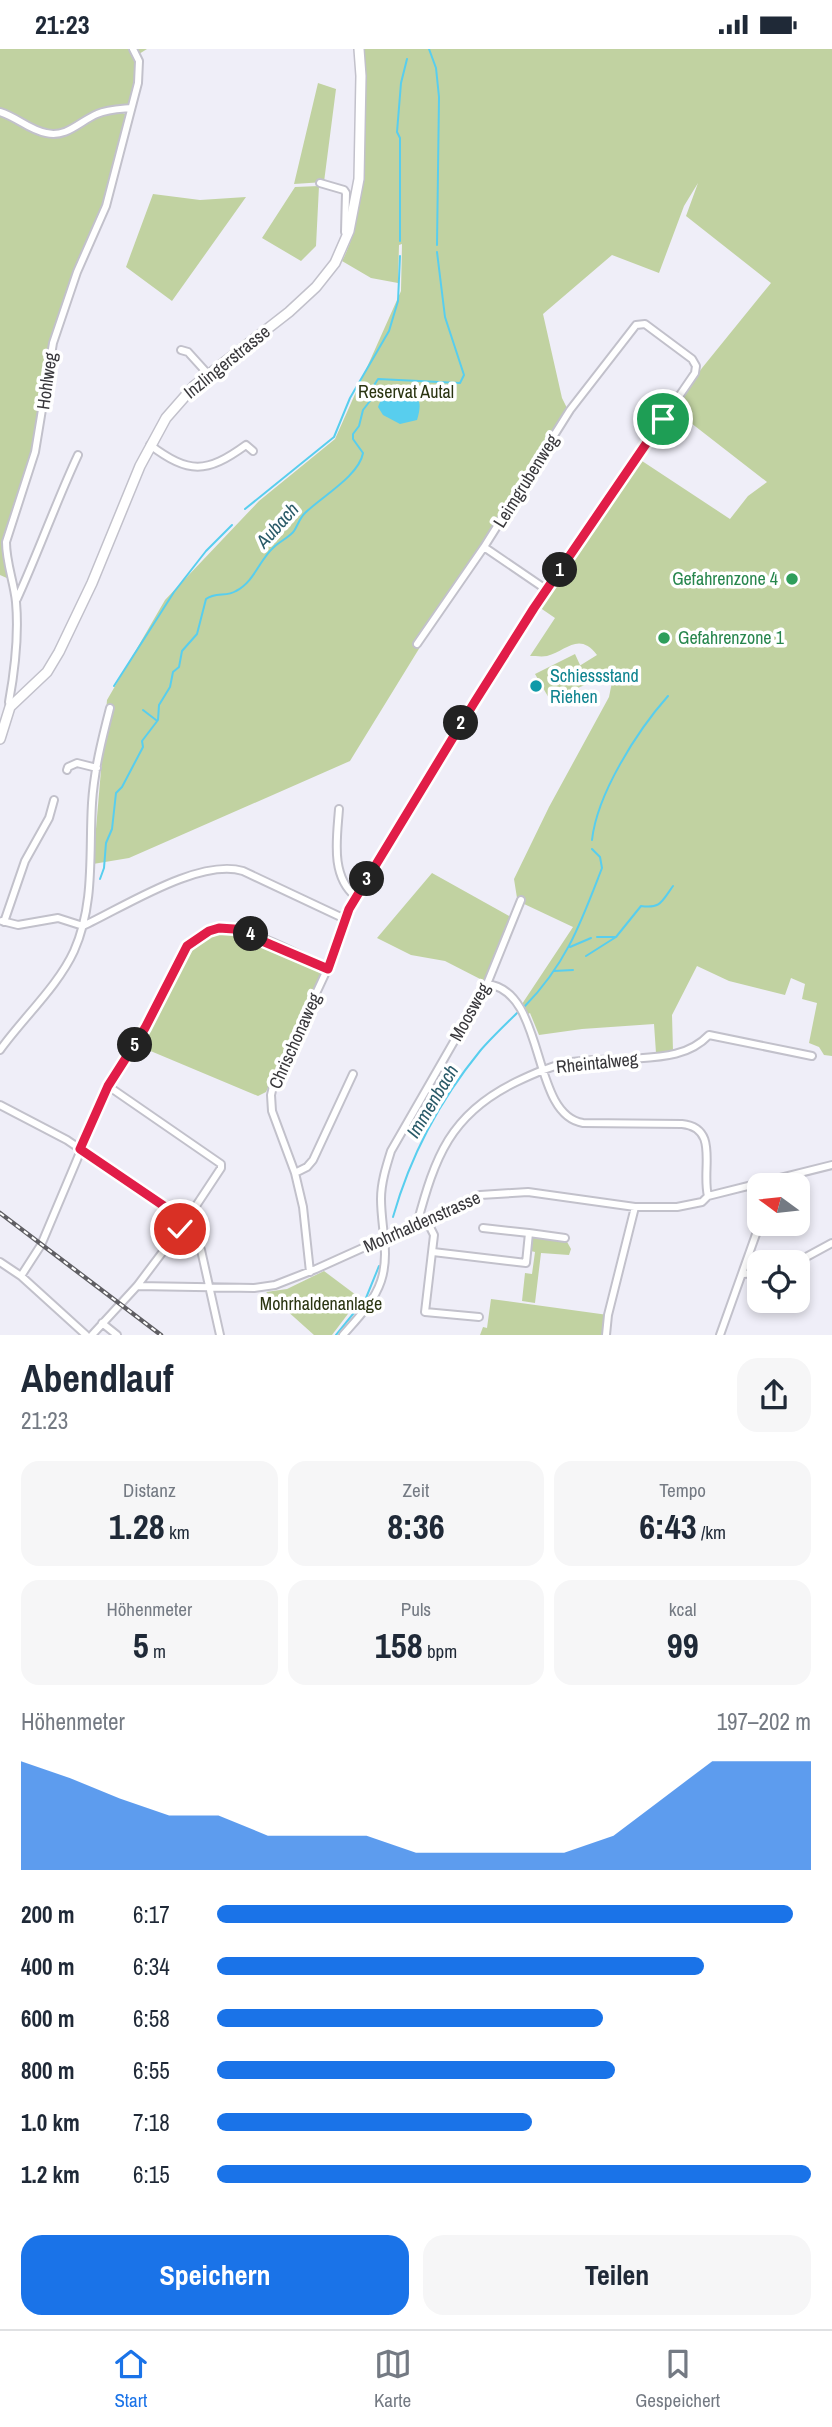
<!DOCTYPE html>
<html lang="de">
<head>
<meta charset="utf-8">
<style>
  body { margin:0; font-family:"Archivo Narrow",sans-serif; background:#f6f6f7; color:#1f2937; height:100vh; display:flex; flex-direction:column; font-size:26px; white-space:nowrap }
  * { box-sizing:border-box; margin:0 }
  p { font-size:23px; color:#747a83 }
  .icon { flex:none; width:38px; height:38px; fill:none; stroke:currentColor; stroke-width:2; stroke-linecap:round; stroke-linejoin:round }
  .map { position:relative; height:1286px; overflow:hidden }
  .panel { display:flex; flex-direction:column; background:#fff; flex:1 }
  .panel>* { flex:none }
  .needle { width:46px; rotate:285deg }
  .tools { position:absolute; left:747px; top:1124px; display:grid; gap:14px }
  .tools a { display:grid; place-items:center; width:63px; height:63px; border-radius:14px; background:#fff; box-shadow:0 4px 10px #0003; font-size:35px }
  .pin { position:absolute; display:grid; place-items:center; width:60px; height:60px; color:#fff; margin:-30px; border:4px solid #fff; border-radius:50%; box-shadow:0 2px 7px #0007 }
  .km { position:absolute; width:35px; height:35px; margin:-18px; border-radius:50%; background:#222; color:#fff; font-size:19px; line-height:35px; text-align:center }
  .round { display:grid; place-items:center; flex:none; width:74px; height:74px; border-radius:21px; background:#f6f6f7 }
  .headline { display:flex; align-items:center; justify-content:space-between; height:119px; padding:0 21px }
  h1 { font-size:38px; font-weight:700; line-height:52px }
  .metrics { display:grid; grid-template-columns:repeat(3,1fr); gap:10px; height:119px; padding:7px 21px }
  .metrics div { display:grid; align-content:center; border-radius:18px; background:#f6f6f7; text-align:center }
  .metrics b { font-size:35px; font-weight:700 }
  .metrics small { font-size:19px; font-weight:400 }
  .metrics p { font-size:19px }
  .chart { height:196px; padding:14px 21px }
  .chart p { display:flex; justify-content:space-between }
  .chart svg { width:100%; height:126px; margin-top:7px; fill:#1a73e8; opacity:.7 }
  .cta { display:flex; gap:14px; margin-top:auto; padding:14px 21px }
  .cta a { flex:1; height:80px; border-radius:21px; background:#1a73e8; color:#fff; font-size:28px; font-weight:700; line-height:80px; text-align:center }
  .cta a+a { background:#f6f6f7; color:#1f2937 }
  ul { padding:0 21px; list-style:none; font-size:23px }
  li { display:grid; grid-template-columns:112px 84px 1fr; align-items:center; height:52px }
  li i { height:18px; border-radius:9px; background:#1a73e8 }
  .status { display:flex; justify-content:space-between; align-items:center; height:49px; padding:0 35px; background:#fff; direction:ltr }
  .status svg { height:19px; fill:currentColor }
  .tab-bar { display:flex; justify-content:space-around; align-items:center; height:98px; border-top:2px solid #e0e1e3; background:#fff; font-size:19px; color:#747a83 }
  .tab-bar a { display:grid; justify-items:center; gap:4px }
  .tab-bar .active { color:#1a73e8 }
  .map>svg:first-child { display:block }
</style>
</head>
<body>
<div class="status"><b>21:23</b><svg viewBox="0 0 49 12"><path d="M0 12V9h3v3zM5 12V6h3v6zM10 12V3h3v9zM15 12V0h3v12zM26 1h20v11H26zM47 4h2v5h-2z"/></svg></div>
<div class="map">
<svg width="832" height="1286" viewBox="0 0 832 1286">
  <rect width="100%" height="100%" fill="#efeef8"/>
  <!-- green -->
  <path fill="#c1d2a1" d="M0,0H147L139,5L136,35L130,55L65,81L47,83L0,62Z
    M363,0H832V1007L824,1006L819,998L809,994L817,954L802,950L805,935L791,929L785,946L729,932L697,917L672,966L673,1002L656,1004L654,975L582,980L539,986L530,964L528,965L522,955L573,878L522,854L517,849L514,830L549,758L609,648L612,633L608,626L550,651L535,625L575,605L580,616L568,624L597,606C579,582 566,602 547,607C542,608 535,607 530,607L555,569L536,556L639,410L730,470L748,447L767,433L673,360L702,319L771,234L686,167L698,134L684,157L659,224L612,206L543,265L562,349L567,359L350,712L129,809L93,815L107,651L165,551L259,452L335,390L401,242L402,195L399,196L398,234L371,229L342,212C362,175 360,135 360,94C361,62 362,31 363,0Z
    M318,34L336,40L324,133L294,135Z
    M117,62L125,65L124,81L104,156L54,285L38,387L6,490L9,530L0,526V66L47,87L100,65Z
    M319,137L316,197L301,212L262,189L295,138Z
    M153,145L200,151L246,148L172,252L126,218Z
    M432,824L511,868L484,932L445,912L411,906L377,889Z
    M225,883L249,888L325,921L266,1043L258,1047L141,998L191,903C201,891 210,885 225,883Z
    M533,1187L566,1191L571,1200L569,1206L541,1204L535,1254L522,1252L525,1224L532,1225L535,1203L531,1202Z
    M324,1222L360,1249L332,1286H314L266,1243L287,1240Z
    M491,1250L608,1266L606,1286H480L483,1278L487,1279Z"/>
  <!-- water -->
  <path fill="#58ceee" d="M396,340C417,346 424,348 417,371L400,375L383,366L378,358C381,349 387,343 396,340Z"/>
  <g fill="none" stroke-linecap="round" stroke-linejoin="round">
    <!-- stream -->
    <path stroke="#58ceee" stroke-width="2" d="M429,0L436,19L439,48L437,196
      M400,192V89L397,83L401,34L407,10
      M245,460L334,388L350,349L389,282L398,252L400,207
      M114,637L174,543L206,502L232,476
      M143,661L156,671
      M592,791C597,745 637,682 668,647
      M100,830L104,819L106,794L112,780L116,744L122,738L143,698L142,692L158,671L159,656L170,638L173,623L179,618L182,602L197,585L206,550C215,543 227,548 236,542C255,532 259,511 274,498C279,493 291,487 294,482C298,476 299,470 305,464C321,448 359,427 363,404L353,390V385L359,377L363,361L373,348V338L378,330L460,334L464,326L445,268L437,203
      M597,888H615
      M570,898L591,889
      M586,907L616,888L641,857C661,860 662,852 673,837
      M554,922L573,921
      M525,957C567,914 581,873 602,819L600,808L592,800
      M393,1168C410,1108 440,1051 480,1002C491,989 505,976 517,964
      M336,1286L366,1249L379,1217"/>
    <defs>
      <path id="street" d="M0,63C17,68 29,81 46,84C67,89 80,72 97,65C108,60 120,60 131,59
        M320,134L344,141L346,144L345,183
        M181,301L188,303L207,324
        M150,396C189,425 206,425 246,396L253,402
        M484,498L547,541
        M17,550C39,502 56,453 78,406
        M10,658L9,653C15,620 19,587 16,553C14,533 6,514 6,493L35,403L53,294L77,223L106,157L138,34L139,12L133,0
        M67,721L68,718L77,714L97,719
        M339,760C337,789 330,827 356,848
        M2,872L18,876L58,869L83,877
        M4,873L25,812L49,769L54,751
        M83,877C124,858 199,809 243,822L345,870
        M487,935C547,942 530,1066 583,1074L682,1075C720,1079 701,1120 708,1147
        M0,1001C23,969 58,937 74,902C95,855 89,804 92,754C94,722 102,690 110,659
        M0,1056L67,1091L186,1172L201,1201L220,1286
        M295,1124L307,1118L313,1111L353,1025
        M426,1170L434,1186L425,1263L479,1268
        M417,1175C435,1108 450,1065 516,1033C533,1025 548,1018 566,1014C587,1010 609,1011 630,1010C659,1008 688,1008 709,986L812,1007
        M529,1184L565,1189
        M433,1203L526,1214L529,1184L483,1179
        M0,1213L21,1227L86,1286
        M797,1213L832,1194
        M310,1223L303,1158L295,1124L272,1062L271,1046L273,1037L332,910L345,870L356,848L474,654L534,559L695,324L696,317L692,310L645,275L636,276L570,361L484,498L417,595
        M743,1225L760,1224
        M21,1227L41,1196L108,1037L145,979L187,897C196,888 207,880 220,879C246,876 303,908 328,920
        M137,1237L254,1239L275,1236L316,1220L480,1146L528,1143L635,1158H677L702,1153L708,1147L832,1116
        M102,1274L117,1286
        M92,1286L137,1237L186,1172L221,1119V1115L108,1037
        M343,1286C357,1270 374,1253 381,1232C390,1205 381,1178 381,1150C381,1134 386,1118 391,1102L487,935L521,851
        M606,1286L608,1266L635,1158
        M720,1286L760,1174"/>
      <path id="secondary" d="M0,690L10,658L47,623L59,603L92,534L140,417L166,369L194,337L289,263L316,238L335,214L349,182L359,130L361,27L359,0"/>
    </defs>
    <!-- street casing -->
    <use href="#street" stroke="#c2c1cb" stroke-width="10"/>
    <!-- secondary casing -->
    <use href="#secondary" stroke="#c2c1cb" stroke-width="12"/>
    <!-- street -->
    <use href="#street" stroke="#fff" stroke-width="6"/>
    <!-- secondary -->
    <use href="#secondary" stroke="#fff" stroke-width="9"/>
    <defs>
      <path id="rail" d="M0,1164L161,1286"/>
    </defs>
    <!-- rail casing -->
    <use href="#rail" stroke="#5f5e63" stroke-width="4.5"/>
    <!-- rail -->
    <use href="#rail" stroke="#fff" stroke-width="2" stroke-dasharray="5" stroke-linecap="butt"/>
  </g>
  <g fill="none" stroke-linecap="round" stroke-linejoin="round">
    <defs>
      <path id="route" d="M180,1180L186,1172L80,1100L108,1037L145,979L187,897L209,882L219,879L234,880L328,920L349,860L474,654L534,559L663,370"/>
    </defs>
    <!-- route casing -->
    <use href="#route" stroke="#fff" stroke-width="14"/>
    <!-- route -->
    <use href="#route" stroke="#e11d48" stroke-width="9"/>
  </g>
  <!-- markers -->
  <g fill="#2e9e5b" stroke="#fff" stroke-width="2.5">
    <circle cx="792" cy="530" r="7"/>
    <circle cx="664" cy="589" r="7"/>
  </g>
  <circle fill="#0f9aa8" stroke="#fff" stroke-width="2.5" cx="536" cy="637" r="7"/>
  <g text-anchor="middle" stroke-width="7" stroke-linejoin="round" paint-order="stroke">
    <!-- street labels -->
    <g font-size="18" fill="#39383c" stroke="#fff">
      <text transform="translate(227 313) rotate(-39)" y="6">Inzlingerstrasse</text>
      <text transform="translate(47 332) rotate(-82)" y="6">Hohlweg</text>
      <text transform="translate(526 432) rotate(-58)" y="6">Leimgrubenweg</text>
      <text transform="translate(470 963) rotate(-61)" y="6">Moosweg</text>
      <text transform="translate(295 992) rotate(-66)" y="6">Chrischonaweg</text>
      <text transform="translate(597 1014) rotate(-6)" y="6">Rheintalweg</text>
      <text transform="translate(422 1173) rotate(-24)" y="6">Mohrhaldenstrasse</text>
    </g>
    <!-- park labels -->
    <g font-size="18" fill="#2a3411" stroke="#fff">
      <text x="406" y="349">Reservat Autal</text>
      <text x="321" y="1261">Mohrhaldenanlage</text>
    </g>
    <!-- leisure labels -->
    <g font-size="18" fill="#27864d" stroke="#fff" text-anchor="end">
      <text x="778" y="536">Gefahrenzone 4</text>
      <text x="678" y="595" text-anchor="start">Gefahrenzone 1</text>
    </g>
    <!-- culture labels -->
    <g font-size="18" fill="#0d838f" stroke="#fff" text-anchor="start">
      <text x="550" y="633">Schiessstand<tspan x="550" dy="21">Riehen</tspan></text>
    </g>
    <!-- water labels -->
    <g font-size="19" font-style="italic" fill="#295a68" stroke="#fff">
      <text transform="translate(277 476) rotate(-48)" y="7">Aubach</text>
      <text transform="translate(432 1052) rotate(-59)" y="7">Immenbach</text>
    </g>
  </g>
</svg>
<div class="tools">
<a><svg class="needle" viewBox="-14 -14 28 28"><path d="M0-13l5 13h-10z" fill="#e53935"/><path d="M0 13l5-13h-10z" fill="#747a83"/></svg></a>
<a><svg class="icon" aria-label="locate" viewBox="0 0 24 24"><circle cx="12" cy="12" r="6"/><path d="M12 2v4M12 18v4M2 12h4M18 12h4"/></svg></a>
</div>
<div class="pin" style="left:663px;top:370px;background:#1e9e55"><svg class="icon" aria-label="arrive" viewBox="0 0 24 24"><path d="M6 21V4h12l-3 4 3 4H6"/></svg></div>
<div class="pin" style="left:180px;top:1180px;background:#d93025"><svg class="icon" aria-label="check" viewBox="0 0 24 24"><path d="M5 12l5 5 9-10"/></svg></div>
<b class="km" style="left:560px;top:521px">1</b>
<b class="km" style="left:461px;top:674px">2</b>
<b class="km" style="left:367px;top:830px">3</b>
<b class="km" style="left:251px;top:885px">4</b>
<b class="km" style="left:135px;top:996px">5</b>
</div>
<section class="panel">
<div class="headline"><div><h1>Abendlauf</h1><p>21:23</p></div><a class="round"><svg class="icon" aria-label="share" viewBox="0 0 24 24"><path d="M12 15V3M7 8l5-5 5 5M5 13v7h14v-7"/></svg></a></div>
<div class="metrics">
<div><p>Distanz</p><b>1.28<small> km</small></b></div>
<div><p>Zeit</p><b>8:36</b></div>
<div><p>Tempo</p><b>6:43<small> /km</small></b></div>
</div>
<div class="metrics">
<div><p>Höhenmeter</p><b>5<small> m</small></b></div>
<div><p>Puls</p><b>158<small> bpm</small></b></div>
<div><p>kcal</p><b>99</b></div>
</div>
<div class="chart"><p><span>Höhenmeter</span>197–202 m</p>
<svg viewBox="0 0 160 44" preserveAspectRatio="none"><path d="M0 44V6L10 12L20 19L30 25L40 25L50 32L60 32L70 32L80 38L90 38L100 38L110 38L120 32L130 19L140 6L150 6L160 6V44z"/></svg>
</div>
<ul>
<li><b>200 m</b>6:17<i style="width:97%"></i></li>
<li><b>400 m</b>6:34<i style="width:82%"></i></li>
<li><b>600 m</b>6:58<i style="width:65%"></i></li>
<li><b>800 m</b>6:55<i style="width:67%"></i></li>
<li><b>1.0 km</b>7:18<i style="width:53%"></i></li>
<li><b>1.2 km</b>6:15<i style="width:100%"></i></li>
</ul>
<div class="cta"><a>Speichern</a><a>Teilen</a></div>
</section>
<nav class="tab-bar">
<a class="active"><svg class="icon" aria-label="home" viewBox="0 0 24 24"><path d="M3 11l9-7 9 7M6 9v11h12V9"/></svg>Start</a>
<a><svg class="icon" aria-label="map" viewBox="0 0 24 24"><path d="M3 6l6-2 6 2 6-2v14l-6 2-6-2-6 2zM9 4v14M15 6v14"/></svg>Karte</a>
<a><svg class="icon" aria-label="saved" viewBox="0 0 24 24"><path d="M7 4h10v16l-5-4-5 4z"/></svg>Gespeichert</a>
</nav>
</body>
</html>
